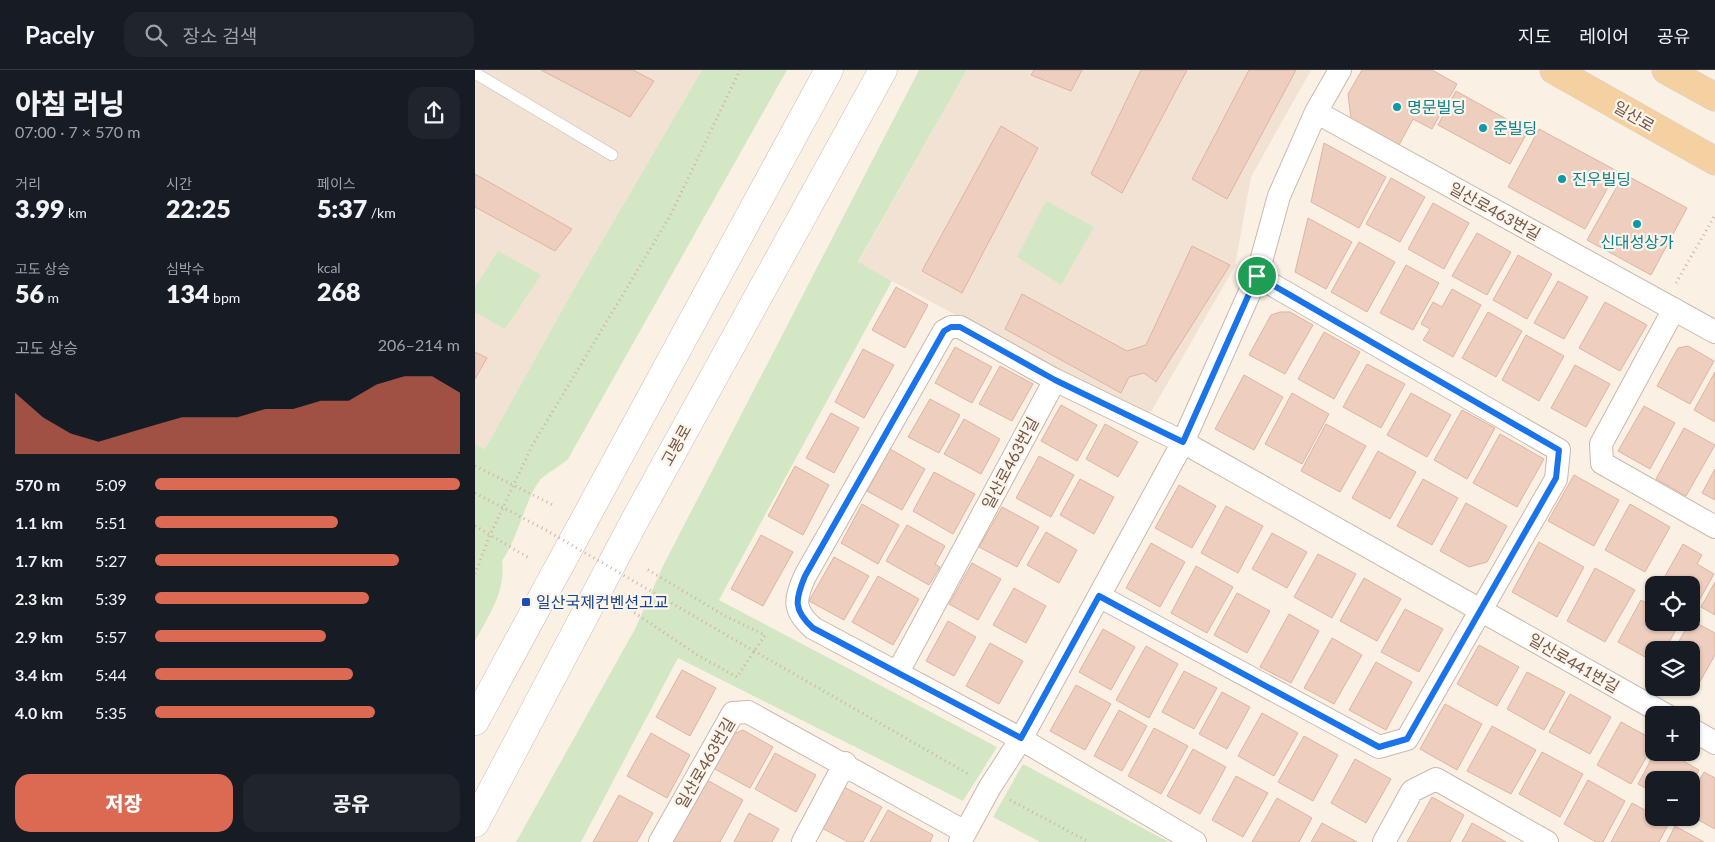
<!DOCTYPE html>
<html lang="ko">
<head>
<meta charset="utf-8">
<style>
  body { margin:0; font-family:Lato,"Noto Sans KR",sans-serif; background:#20242c; color:#f1f3f6; height:100vh; display:flex; flex-direction:column; font-size:19px; white-space:nowrap }
  * { box-sizing:border-box; margin:0 }
  p { font-size:16px; color:#9ea1a6 }
  .icon { flex:none; width:28px; height:28px; fill:none; stroke:currentColor; stroke-width:2; stroke-linecap:round; stroke-linejoin:round }
  .map { position:relative; flex:1; overflow:hidden }
  .side { display:flex; flex-direction:column; background:#171b24; width:475px }
  .side>* { flex:none }
  .buttons { position:absolute; left:1170px; top:506px; display:grid; gap:10px }
  .buttons a { display:grid; place-items:center; width:55px; height:55px; border-radius:10px; background:#171b24; box-shadow:0 1px 4px #0004; font-size:25px }
  .pin { position:absolute; display:grid; place-items:center; width:42px; height:42px; color:#fff; margin:-21px; border:2px solid #fff; border-radius:50%; box-shadow:0 1px 5px #0007 }
  .round { display:grid; place-items:center; flex:none; width:52px; height:52px; border-radius:15px; background:#20242c }
  .overview { display:flex; align-items:center; justify-content:space-between; height:85px; padding:0 15px }
  h1 { font-size:28px; font-weight:800; line-height:38px }
  .figures { display:grid; grid-template-columns:repeat(3,1fr); gap:8px; height:85px; padding:5px 15px }
  .figures div { display:grid; align-content:center }
  .figures b { font-size:25px; font-weight:800 }
  .figures small { font-size:14px; font-weight:400 }
  .figures p { font-size:14px }
  .chart { height:140px; padding:10px 15px }
  .chart p { display:flex; justify-content:space-between }
  .chart svg { width:100%; height:90px; margin-top:5px; fill:#dc6951; opacity:.7 }
  .action { display:flex; gap:10px; margin-top:auto; padding:10px 15px }
  .action a { flex:1; height:58px; border-radius:15px; background:#dc6951; color:#fff; font-size:20px; font-weight:800; line-height:58px; text-align:center }
  .action a+a { background:#20242c; color:#f1f3f6 }
  ul { padding:0 15px; list-style:none; font-size:16px }
  li { display:grid; grid-template-columns:80px 60px 1fr; align-items:center; height:38px }
  li i { height:12px; border-radius:6px; background:#dc6951 }
  header { display:flex; align-items:center; gap:30px; box-sizing:border-box; height:70px; padding:0 25px; background:#171b24; border-bottom:1px solid #363941 }
  header strong { font-size:24px }
  nav { display:flex; gap:28px; margin-inline-start:auto; font-size:18px }
  .search { width:350px; height:45px; background:#20242c; display:flex; align-items:center; gap:12px; box-sizing:border-box; padding:0 18px; border-radius:15px; color:#9ea1a6; font-size:19px }
  main { display:flex; flex:1; min-height:0 }
  .map>svg:first-child { display:block }
</style>
</head>
<body>
<header>
<strong>Pacely</strong>
<div class="search"><svg class="icon" aria-label="search" viewBox="0 0 24 24"><circle cx="10" cy="10" r="6"/><path d="M15 15l6 6"/></svg>장소 검색</div>
<nav><a>지도</a><a>레이어</a><a>공유</a></nav>
</header>
<main>
<section class="side">
<div class="overview"><div><h1>아침 러닝</h1><p>07:00 · 7 × 570 m</p></div><a class="round"><svg class="icon" aria-label="share" viewBox="0 0 24 24"><path d="M12 15V3M7 8l5-5 5 5M5 13v7h14v-7"/></svg></a></div>
<div class="figures">
<div><p>거리</p><b>3.99<small> km</small></b></div>
<div><p>시간</p><b>22:25</b></div>
<div><p>페이스</p><b>5:37<small> /km</small></b></div>
</div>
<div class="figures">
<div><p>고도 상승</p><b>56<small> m</small></b></div>
<div><p>심박수</p><b>134<small> bpm</small></b></div>
<div><p>kcal</p><b>268</b></div>
</div>
<div class="chart"><p><span>고도 상승</span>206–214 m</p>
<svg viewBox="0 0 160 44" preserveAspectRatio="none"><path d="M0 44V14L10 26L20 34L30 38L40 34L50 30L60 26L70 26L80 26L90 22L100 22L110 18L120 18L130 10L140 6L150 6L160 14V44z"/></svg>
</div>
<ul>
<li><b>570 m</b>5:09<i style="width:100%"></i></li>
<li><b>1.1 km</b>5:51<i style="width:60%"></i></li>
<li><b>1.7 km</b>5:27<i style="width:80%"></i></li>
<li><b>2.3 km</b>5:39<i style="width:70%"></i></li>
<li><b>2.9 km</b>5:57<i style="width:56%"></i></li>
<li><b>3.4 km</b>5:44<i style="width:65%"></i></li>
<li><b>4.0 km</b>5:35<i style="width:72%"></i></li>
</ul>
<div class="action"><a>저장</a><a>공유</a></div>
</section>
<div class="map">
<svg width="1240" height="772" viewBox="0 0 1240 772">
  <rect width="100%" height="100%" fill="#faf1e4"/>
  <!-- residential -->
  <path fill="#f1e2d3" d="M0,0H227L96,224L10,379L0,374Z
    M492,0H836L776,107L760,196L673,347L383,193Z"/>
  <!-- green -->
  <path fill="#d4e7c4" d="M227,0H312L93,389C87,395 69,405 65,410C49,432 44,466 27,491C31,521 14,545 0,571V374L10,379L96,224Z
    M444,0H492L383,192L417,211L244,530L522,677L488,731L203,588L106,772H41L160,559L188,496Z
    M571,131L619,157L586,215L542,187Z
    M23,181L66,205L30,259L0,242V217Z
    M548,694L694,772H565L518,747Z"/>
  <!-- building -->
  <path fill="#eecebe" stroke="#dfb49f" d="M66,0H158L179,11L155,47Z
    M559,0H607L596,21L556,5Z
    M666,0H712L647,123L616,104Z
    M774,0H821L752,129L717,109Z
    M887,0H957L982,14L957,59L938,49L924,75L876,49L873,24Z
    M981,21L1053,61L1035,94L963,55Z
    M526,56L563,78L487,223L447,201Z
    M1064,59L1142,101L1110,159L1033,117Z
    M849,73L911,107L884,158L836,132Z
    M0,104L97,159L80,181L0,137Z
    M1149,104L1212,138L1176,205L1112,170Z
    M916,108L950,127L925,172L891,154Z
    M958,133L994,153L969,199L933,179Z
    M833,148L877,172L851,219L820,202Z
    M1002,163L1036,182L1012,225L977,206Z
    M884,172L920,192L892,242L856,222Z
    M717,176L755,195L681,312L669,303L654,307L646,323L530,259L547,224L652,281L671,275Z
    M1043,185L1077,204L1052,249L1018,230Z
    M931,195L964,213L938,260L905,243Z
    M1083,211L1113,227L1089,269L1059,253Z
    M421,217L453,235L430,278L397,260Z
    M977,219L1006,235L978,287L948,270L955,259L946,254L958,232L967,237Z
    M1130,232L1172,255L1145,301L1104,278Z
    M805,242H815L838,255L810,304L774,285L796,245Z
    M1013,242L1047,261L1021,307L987,288Z
    M849,262L885,282L859,329L823,309Z
    M1051,265L1089,286L1064,331L1027,310Z
    M1213,276L1239,291L1215,334L1182,316L1203,278Z
    M480,277L517,297L497,333L460,313Z
    M388,279L419,295L389,348L360,332Z
    M0,282L12,288L0,309Z
    M892,294L930,314L906,358L868,337Z
    M1100,295L1135,314L1111,357L1076,338Z
    M525,296L558,314L537,351L504,334Z
    M1240,302V352L1219,340Z
    M769,305L808,327L779,380L740,359Z
    M817,323L854,344L827,394L790,374Z
    M936,323L976,345L952,387L912,365Z
    M455,329L485,345L464,383L433,367Z
    M586,335L622,355L602,391L566,371Z
    M1169,336L1200,353L1175,399L1143,381Z
    M987,340L1020,358L992,409L959,390Z
    M356,343L384,358L359,403L331,388Z
    M489,349L525,369L506,404L469,384Z
    M630,354L663,372L643,407L611,389Z
    M851,354L891,376L865,422L826,401Z
    M1209,358L1240,375L1211,426L1181,409Z
    M1025,364L1069,389L1042,437L998,413Z
    M415,379L450,399L427,440L392,421Z
    M903,381L941,402L915,449L877,428Z
    M564,386L599,405L576,447L541,428Z
    M320,396L354,415L328,465L293,446Z
    M1240,399V430L1227,423Z
    M459,402L500,424L478,464L438,441Z
    M1099,405L1144,430L1119,476L1073,451Z
    M605,409L639,427L619,464L585,445Z
    M948,409L983,428L957,475L922,456Z
    M704,415L741,436L717,478L680,458Z
    M991,433L1032,456L1012,492L994,497L965,481Z
    M387,434L424,455L403,494L366,473Z
    M1155,434L1195,457L1170,502L1130,480Z
    M751,436L788,456L763,503L726,483Z
    M527,437L564,457L542,497L504,477Z
    M432,455L470,476L460,494L465,497L454,515L411,491Z
    M571,462L602,480L584,513L552,495Z
    M797,463L832,482L812,518L777,499Z
    M286,465L318,482L288,536L256,519Z
    M1064,472L1109,497L1082,547L1037,522Z
    M676,473L710,492L685,537L651,518Z
    M1208,474L1227,485L1222,494L1239,504L1220,538L1216,536V515H1185Z
    M843,484L881,504L857,548L819,527Z
    M359,487L394,506L369,550L334,531Z
    M497,493L526,509L503,550L474,534Z
    M721,496L758,517L732,563L696,543Z
    M1120,498L1160,520L1130,572L1092,551Z
    M403,506L444,529L418,575L377,552Z
    M889,508L926,529L902,571L865,551Z
    M1240,512V545L1226,537Z
    M539,518L571,536L551,573L518,555Z
    M762,523L795,541L772,583L739,565Z
    M1166,530L1179,537V552H1205L1190,580H1179V592L1143,572Z
    M930,539L968,559L944,602L906,582Z
    M814,544L844,561L816,613L785,597Z
    M1216,550L1240,563V585L1223,615L1216,612V580H1199Z
    M473,551L501,567L479,606L451,591Z
    M628,559L660,577L636,620L604,602Z
    M857,568L887,585L859,634L829,618Z
    M515,573L548,591L524,634L491,616Z
    M1004,575L1044,597L1022,636L982,614Z
    M671,576L703,594L674,648L641,630Z
    M901,592L937,612L911,660L874,640Z
    M207,600L241,618L215,666L181,647Z
    M709,601L742,618L719,659L687,642Z
    M1052,602L1090,622L1069,660L1032,639Z
    M601,615L636,634L610,680L575,661Z
    M747,622L775,637L752,679L724,664Z
    M1095,624L1136,647L1115,684L1074,662Z
    M970,634L1007,654L982,700L945,679Z
    M644,640L672,656L647,701L619,686Z
    M787,643L823,663L799,706L763,686Z
    M1146,652L1179,670V674L1156,714L1122,695Z
    M1017,656L1061,680L1036,724L992,701Z
    M679,658L713,676L686,724L653,706Z
    M268,660L298,677L275,718L238,698L256,665Z
    M176,663L215,685L192,728L152,706Z
    M829,666L863,685L838,731L803,712Z
    M718,679L751,697L725,744L692,726Z
    M1067,682L1108,704L1085,747L1044,724Z
    M1180,682H1193L1224,700L1216,715V710H1179V723L1163,714Z
    M300,683L341,705L321,742L280,719Z
    M880,689L916,709L891,753L856,733Z
    M1229,702L1240,708V759L1216,746V725Z
    M761,706L793,723L768,767L737,750Z
    M232,710L268,730L245,772H198Z
    M1113,710L1150,731L1128,772H1121L1089,754Z
    M367,716L407,737L388,772H373L345,757Z
    M144,725L178,743L162,772H118Z
    M957,727L989,745L975,772H932Z
    M802,728L837,748L824,772H777Z
    M1157,733L1179,745V748L1194,753L1184,772H1136Z
    M413,740L458,765L455,772H395Z
    M274,743L304,759L297,772H259Z
    M847,753L882,772H836Z
    M997,753L1031,772H987Z
    M1200,756L1229,772H1192Z"/>
  <g fill="none" stroke-linecap="round" stroke-linejoin="round">
    <defs>
      <path id="lane" d="M0,3L137,85"/>
      <path id="street" d="M841,42L1240,262
        M1199,239L1126,374L1127,393L1240,457
        M624,526L904,677L932,669L1081,409L1084,380L782,206
        M423,602L580,310
        M1216,659L1240,673
        M185,772L258,643L273,642L490,762
        M328,772L370,693
        M485,772L515,717L546,669L708,372L782,206L804,126L841,42L865,0
        M720,772L546,669L338,558C318,540 319,530 330,506L469,261L476,257H485L580,310L708,372L1191,645
        M909,772L937,721L961,709L1072,772"/>
      <path id="secondary" d="M0,651L354,0
        M0,753L160,450L408,0"/>
      <path id="primary" d="M1079,0L1240,91
        M1191,0L1240,27"/>
    </defs>
    <!-- lane casing -->
    <use href="#lane" stroke="#cbb8ab" stroke-width="12"/>
    <!-- street casing -->
    <use href="#street" stroke="#cbb8ab" stroke-width="24"/>
    <!-- secondary casing -->
    <use href="#secondary" stroke="#d0baac" stroke-width="29"/>
    <!-- primary casing -->
    <use href="#primary" stroke="#d7d0cd" stroke-width="29"/>
    <!-- path -->
    <path stroke="#d2b2a1" stroke-width="3" stroke-dasharray="1 4" stroke-linecap="butt" d="M1201,213L1240,145
      M0,396L80,436
      M0,456L54,488
      M0,504L15,465L57,376L195,146L265,0
      M151,537L224,586L262,607L290,565L250,546L170,498
      M279,581L495,705
      M535,730L614,772"/>
    <!-- lane -->
    <use href="#lane" stroke="#fff" stroke-width="11"/>
    <!-- street -->
    <use href="#street" stroke="#fff" stroke-width="22"/>
    <!-- secondary -->
    <use href="#secondary" stroke="#fff" stroke-width="28"/>
    <!-- primary -->
    <use href="#primary" stroke="#f5d1a1" stroke-width="28"/>
    <!-- path-bridge -->
    <path stroke="#d2b2a1" stroke-width="3" stroke-dasharray="1 4" stroke-linecap="butt" d="M0,423L69,459L279,581"/>
  </g>
  <g fill="none" stroke-linecap="round" stroke-linejoin="round">
    <defs>
      <path id="route" d="M782,206L1084,380L1081,408L932,669L904,677L624,526L546,668L338,558C318,540 320,530 330,506L469,261L476,257H485L580,310L708,372Z"/>
    </defs>
    <!-- route casing -->
    <use href="#route" stroke="#fff" stroke-width="10"/>
    <!-- route -->
    <use href="#route" stroke="#1a73e8" stroke-width="6"/>
  </g>
  <!-- markers -->
  <g fill="#0f9aa8" stroke="#fef5ea" stroke-width="2">
    <circle cx="922" cy="37" r="5"/>
    <circle cx="1008" cy="58" r="5"/>
    <circle cx="1087" cy="109" r="5"/>
    <circle cx="1162" cy="154" r="5"/>
  </g>
  <rect fill="#1a4fb4" stroke="#fef5ea" stroke-width="2" x="46" y="527" width="10" height="10" rx="2.5"/>
  <g text-anchor="middle" stroke-width="4.5" stroke-linejoin="round" paint-order="stroke">
    <!-- culture labels -->
    <g font-size="16" fill="#0d838f" stroke="#fef5ea" text-anchor="start">
      <text x="932" y="43">명문빌딩</text>
      <text x="1018" y="64">준빌딩</text>
      <text x="1097" y="115">진우빌딩</text>
      <text x="1162" y="178" text-anchor="middle">신대성상가</text>
    </g>
    <!-- street labels -->
    <g font-size="16" fill="#71574c" stroke="#fef5ea">
      <text transform="translate(1159 46) rotate(30)" y="6">일산로</text>
      <text transform="translate(1020 141) rotate(29)" y="6">일산로463번길</text>
      <text transform="translate(201 375) rotate(-61)" y="6">고봉로</text>
      <text transform="translate(535 393) rotate(-62)" y="6">일산로463번길</text>
      <text transform="translate(1099 593) rotate(30)" y="6">일산로441번길</text>
      <text transform="translate(230 693) rotate(-60)" y="6">일산로463번길</text>
    </g>
    <!-- transit labels -->
    <g font-size="16" fill="#164399" stroke="#fef5ea" text-anchor="start">
      <text x="61" y="538">일산국제컨벤션고교</text>
    </g>
  </g>
</svg>
<div class="buttons">
<a><svg class="icon" aria-label="locate" viewBox="0 0 24 24"><circle cx="12" cy="12" r="6"/><path d="M12 2v4M12 18v4M2 12h4M18 12h4"/></svg></a>
<a><svg class="icon" aria-label="layers" viewBox="0 0 24 24"><path d="M12 4l9 5-9 5-9-5zM3 14l9 5 9-5"/></svg></a>
<a>+</a>
<a>−</a>
</div>
<div class="pin" style="left:782px;top:206px;background:#1e9e55"><svg class="icon" aria-label="arrive" viewBox="0 0 24 24"><path d="M6 21V4h12l-3 4 3 4H6"/></svg></div>
</div>
</main>
</body>
</html>
